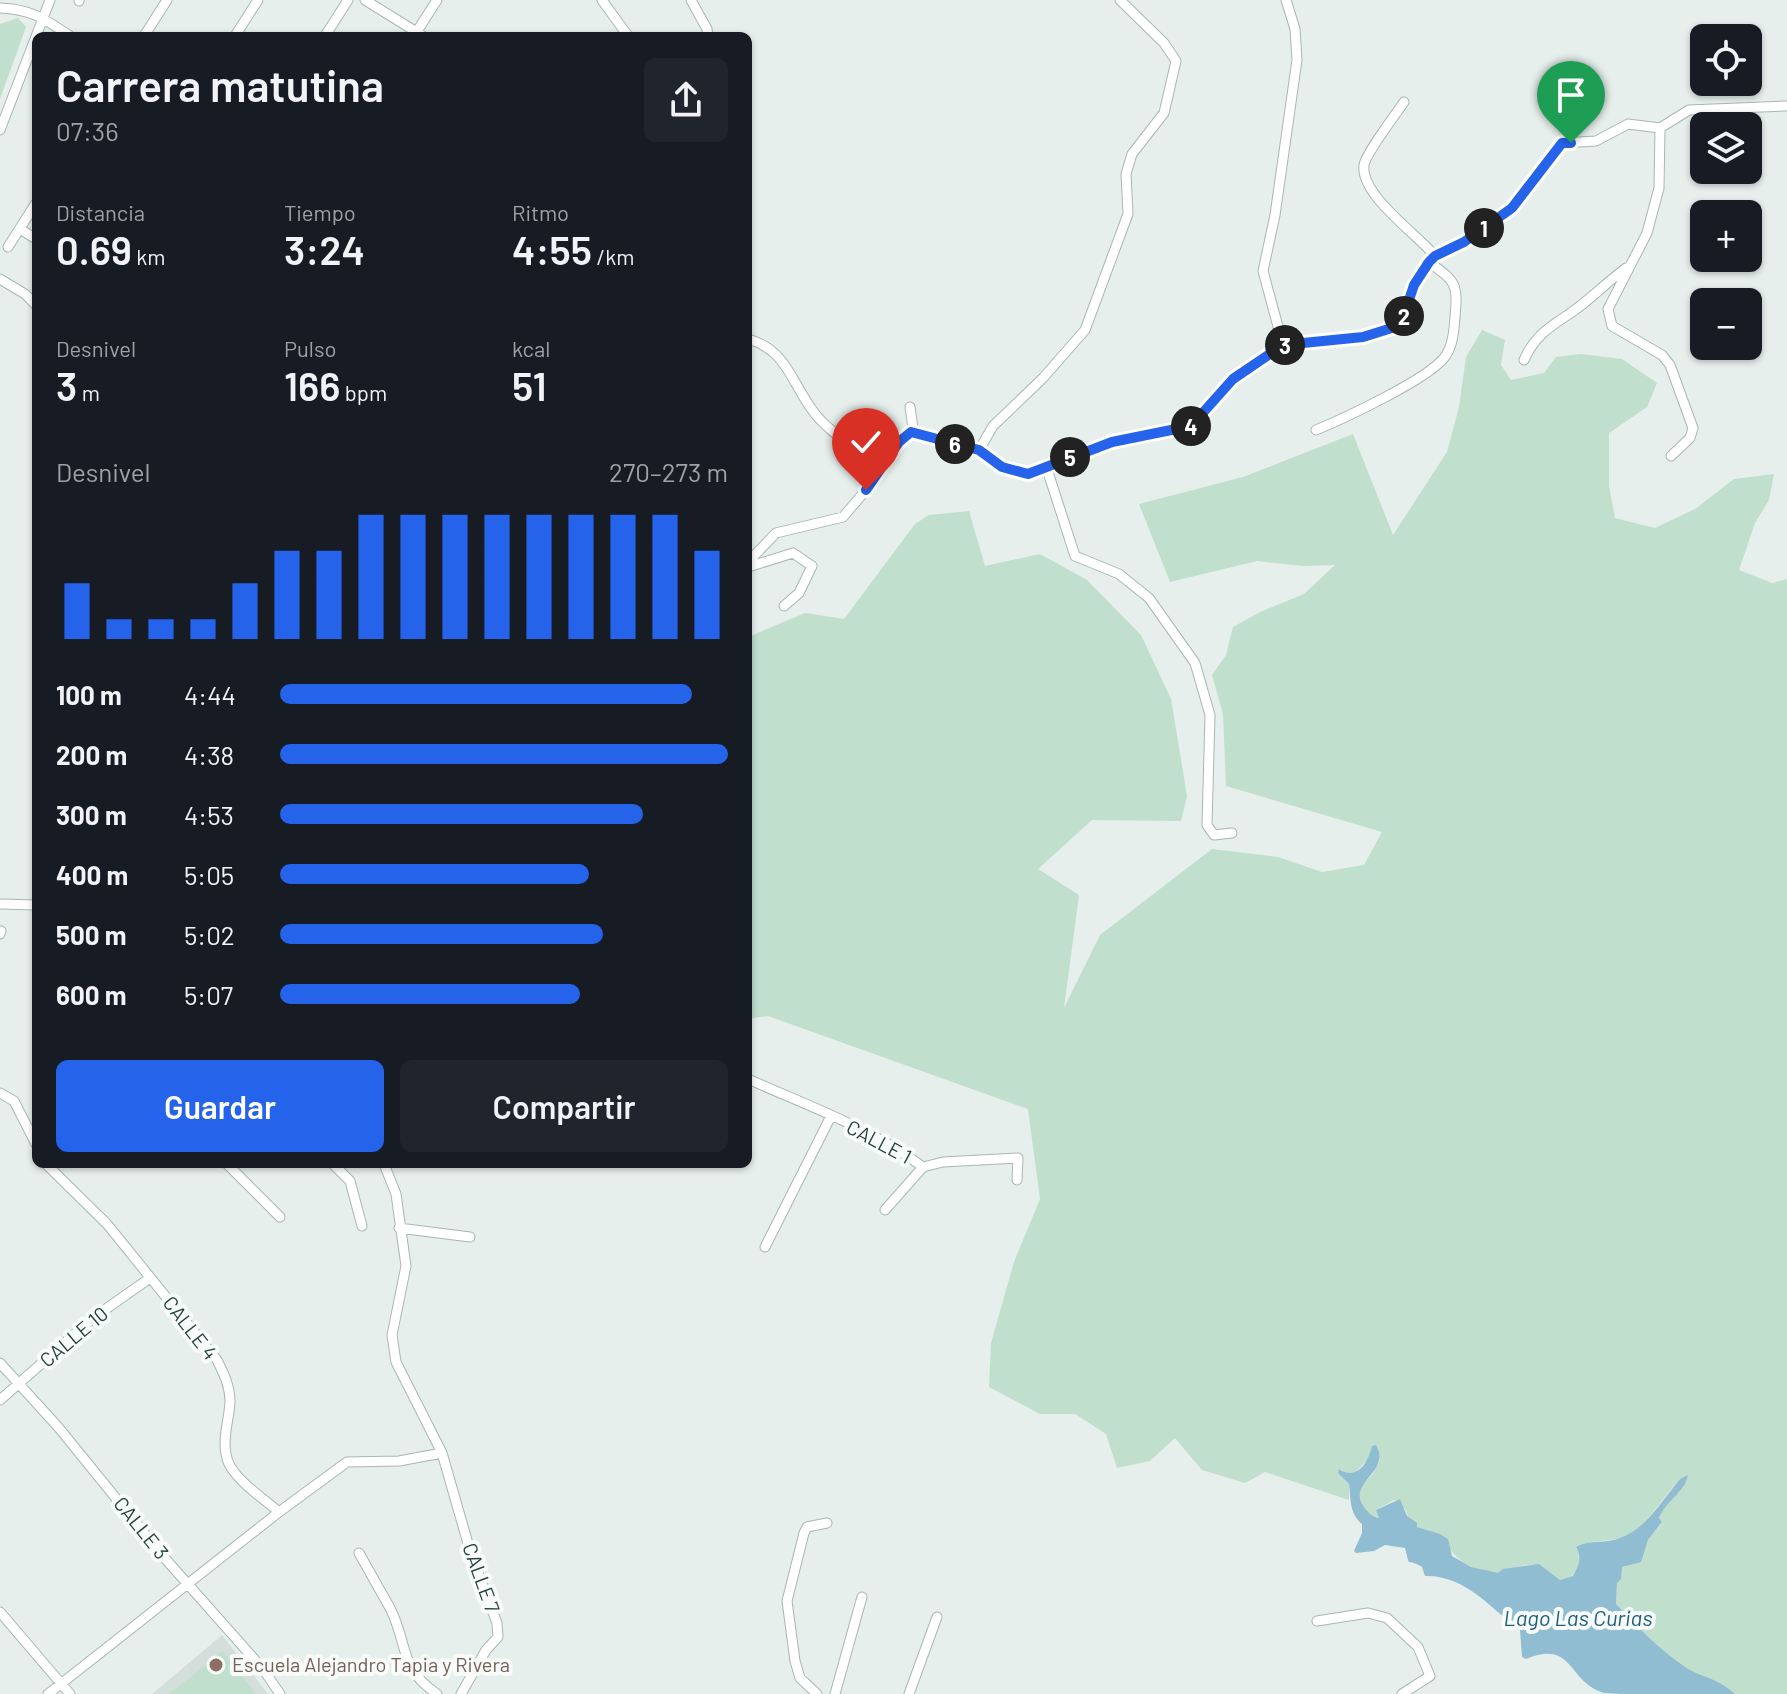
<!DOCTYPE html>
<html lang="es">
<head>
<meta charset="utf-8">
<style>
  body { margin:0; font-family:Barlow,sans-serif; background:#20242c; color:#f1f3f6; height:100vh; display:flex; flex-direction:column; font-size:30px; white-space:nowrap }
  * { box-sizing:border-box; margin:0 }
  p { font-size:26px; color:#9ea1a6 }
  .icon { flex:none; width:44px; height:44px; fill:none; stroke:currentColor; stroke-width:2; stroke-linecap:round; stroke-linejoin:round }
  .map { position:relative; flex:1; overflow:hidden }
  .drawer { position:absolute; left:32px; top:32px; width:720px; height:1136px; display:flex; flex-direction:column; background:#171b24; border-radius:12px; box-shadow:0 2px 6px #0004 }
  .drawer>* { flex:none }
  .buttons { position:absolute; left:1690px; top:24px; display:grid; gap:16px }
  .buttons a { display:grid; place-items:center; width:72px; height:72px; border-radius:12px; background:#171b24; box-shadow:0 2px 6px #0004; font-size:40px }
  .pin { position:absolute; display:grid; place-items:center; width:68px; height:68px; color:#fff; margin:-82px -34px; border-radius:50% 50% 50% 0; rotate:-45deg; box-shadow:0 0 8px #0007 }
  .pin .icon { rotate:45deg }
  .km { position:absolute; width:40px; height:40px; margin:-20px; border-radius:50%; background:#222; color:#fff; font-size:22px; line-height:40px; text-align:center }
  .round { display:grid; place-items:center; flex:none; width:84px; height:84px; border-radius:12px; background:#20242c }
  .head { display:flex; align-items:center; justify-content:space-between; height:136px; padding:0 24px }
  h1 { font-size:44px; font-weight:600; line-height:60px }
  .figures { display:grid; grid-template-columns:repeat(3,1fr); gap:12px; height:136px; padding:8px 24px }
  .figures div { display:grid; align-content:center }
  .figures b { font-size:40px; font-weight:600 }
  .figures small { font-size:22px; font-weight:400 }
  .figures p { font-size:22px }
  .chart { height:224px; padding:16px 24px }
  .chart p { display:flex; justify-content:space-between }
  .chart svg { width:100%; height:144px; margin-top:8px; stroke:#2563eb; stroke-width:6 }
  .primary-button { display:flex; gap:16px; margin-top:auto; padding:16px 24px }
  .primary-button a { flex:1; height:92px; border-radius:12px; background:#2563eb; color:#fff; font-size:32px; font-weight:600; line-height:92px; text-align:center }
  .primary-button a+a { background:#20242c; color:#f1f3f6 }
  ul { padding:0 24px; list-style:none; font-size:26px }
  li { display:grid; grid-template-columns:128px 96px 1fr; align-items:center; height:60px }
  li i { height:20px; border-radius:10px; background:#2563eb }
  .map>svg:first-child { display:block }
</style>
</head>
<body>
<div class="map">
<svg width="1787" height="1694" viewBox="0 0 1787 1694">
  <rect width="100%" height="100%" fill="#e6efec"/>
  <!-- built -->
  <path fill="#d4dfdb" d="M222,1635L268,1694H152Z"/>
  <!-- green -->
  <path fill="#c0dfcd" d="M18,18L26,27L0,99V24Z
    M1482,330L1505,340L1501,365L1511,380L1544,373L1556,357L1581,354L1622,359L1657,383L1647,407L1609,433V486L1615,518L1655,528L1695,509L1734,479L1774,474L1769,500L1755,523L1739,570L1772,583L1787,579V1694H1735C1717,1676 1702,1679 1685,1668C1660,1651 1634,1629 1616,1604L1617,1583L1622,1567C1647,1561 1638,1557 1649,1539C1653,1532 1658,1530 1662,1522L1659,1518L1662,1510L1683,1487L1680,1479C1665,1494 1646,1527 1626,1536C1610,1543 1590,1538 1576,1548C1583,1562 1578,1578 1560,1580C1539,1568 1543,1561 1517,1567C1509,1569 1505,1569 1498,1573C1468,1570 1455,1560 1440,1534C1425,1531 1409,1527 1406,1510L1394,1500L1376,1510L1379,1518C1367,1516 1356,1501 1361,1487C1364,1480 1371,1479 1374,1472C1376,1468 1378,1464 1380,1460L1370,1457L1355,1473L1349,1474L1340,1469L1338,1473L1349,1484V1500L1265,1472L1245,1483L1202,1470L1175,1438L1150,1461L1117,1468L1106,1434L1075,1414H1040L989,1387L991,1343L1014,1262L1040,1199L1028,1109L768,1016L748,1019V637L805,613L844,619L915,524L929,515L969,511L985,566L1040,554L1087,580L1141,635L1171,699L1187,796L1181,821L1092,820L1038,869L1079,895L1064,1008L1100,935L1212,849L1278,857L1322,872L1364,865L1382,832L1226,786L1223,714L1212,675L1226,655L1233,627L1260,612L1304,594L1335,565L1303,566L1257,561L1170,582L1139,504L1243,477L1353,434L1393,535L1447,452L1459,407L1466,357Z
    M223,1651L256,1694H169Z"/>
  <!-- water -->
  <path fill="#90bdd2" d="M1376,1445C1392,1473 1346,1482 1364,1507C1368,1513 1373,1517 1379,1518L1376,1510L1400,1499L1407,1516L1417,1523V1527L1440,1534L1448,1539L1452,1556L1471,1567L1498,1573L1503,1569L1539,1564L1560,1580L1573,1576C1579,1565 1582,1559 1576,1547C1590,1539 1606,1544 1620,1538C1645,1530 1664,1498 1680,1479L1688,1475C1685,1492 1665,1502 1659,1518L1662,1522L1648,1540L1641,1562L1622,1567L1621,1579L1617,1583L1616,1604C1636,1626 1659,1649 1685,1667C1701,1678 1718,1677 1735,1694C1703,1694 1672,1694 1641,1694C1630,1694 1614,1694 1604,1693C1567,1682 1574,1639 1526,1659L1522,1657L1520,1630C1490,1608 1466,1575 1425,1576L1422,1567C1405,1556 1411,1571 1405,1548L1385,1545L1374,1551L1356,1553L1354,1551L1362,1533V1524C1349,1513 1351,1499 1349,1484L1338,1473L1339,1469C1357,1481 1368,1463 1372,1446Z"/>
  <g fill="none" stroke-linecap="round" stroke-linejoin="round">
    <defs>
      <path id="minor" d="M365,0L423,36
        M602,0L628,36
        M691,0L707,29L708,36
        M79,1V0
        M0,8C31,9 45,19 70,36
        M144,36L167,0
        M235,36L258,0
        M325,36L348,0
        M414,36L437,0
        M1404,102C1396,114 1366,153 1364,165C1360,195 1417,234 1435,256
        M1660,128L1659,188L1647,233L1608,309L1612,326L1662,355L1670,365L1693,428L1690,438L1671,456
        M0,130L50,0
        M20,229L36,239
        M8,247L36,203
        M0,279L25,294L36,305
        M748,339C787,350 791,382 813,411C826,430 862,453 880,469
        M1283,345L1263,271L1275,215L1297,60L1295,29L1286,0
        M1524,360C1535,335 1550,327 1572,312C1591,299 1607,282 1626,268
        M910,407L913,428L911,432
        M1316,430C1345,418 1426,380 1444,358C1453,347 1454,330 1455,317C1458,283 1456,282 1429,262
        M979,450L993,426L1043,378L1085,330L1128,214L1126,174L1132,154L1164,113L1176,61L1164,43L1120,0
        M1046,466L1075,556L1119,574L1149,598L1195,663L1210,715L1207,825L1214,835L1232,833
        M748,562L776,533L843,517L866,490L899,442L911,432L979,450L1002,467L1028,474L1112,442L1191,426L1233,379L1283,345L1363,337L1395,327L1403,318L1414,285L1429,262L1464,242L1512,208L1562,143L1596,141L1628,124L1660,128L1689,110L1787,106
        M748,567L793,553L812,566L799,593L784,606
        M0,904L36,905
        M0,934L1,931
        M748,1079C806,1105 871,1128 923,1167L943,1162L1018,1158L1017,1180
        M0,1093L14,1101L36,1144
        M46,1164L107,1224L217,1360C224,1374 230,1386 230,1402C229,1422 220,1443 229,1464C239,1483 263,1498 279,1512
        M227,1164L280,1217
        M333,1164L350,1181L362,1226
        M384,1164L396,1194L406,1266L392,1335L396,1362L442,1453L471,1554L497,1623L498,1637L486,1650L461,1694
        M885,1210L923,1167
        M399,1228L470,1237
        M765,1247L831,1116
        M0,1363L59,1428L162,1555L263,1669L280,1694
        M0,1400L93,1318L150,1278
        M359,1553C369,1571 380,1590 390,1608C409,1646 398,1667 437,1694
        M0,1612L70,1694
        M1317,1621L1368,1613L1387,1618L1418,1647L1430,1676L1402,1694
        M48,1694L279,1512L347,1462L399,1461L442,1453
        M817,1694L800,1678L795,1661L787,1601L804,1533L807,1527L827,1523
        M835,1694L862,1597
        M909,1694L937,1617"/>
    </defs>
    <!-- minor casing -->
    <use href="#minor" stroke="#a8b7b4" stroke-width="11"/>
    <!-- minor -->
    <use href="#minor" stroke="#fff" stroke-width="9"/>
  </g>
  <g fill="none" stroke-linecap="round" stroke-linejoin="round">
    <defs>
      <path id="route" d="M866,490L899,442L911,432L979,450L1002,467L1028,474L1112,442L1191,426L1233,379L1283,345L1363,337L1395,327L1403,318L1414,285L1429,262L1435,256L1464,242L1512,208L1562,143H1571"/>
    </defs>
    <!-- route casing -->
    <use href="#route" stroke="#fff" stroke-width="16"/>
    <!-- route -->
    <use href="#route" stroke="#2563eb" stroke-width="10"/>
  </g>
  <!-- markers -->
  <circle fill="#8d6e63" stroke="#f7fbf9" stroke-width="3" cx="216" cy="1665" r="8"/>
  <g text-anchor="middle" stroke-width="8" stroke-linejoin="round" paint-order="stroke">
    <!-- street labels -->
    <g font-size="20" fill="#25413e" stroke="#f7fbf9">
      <text transform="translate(879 1142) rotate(28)" y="7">CALLE 1</text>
      <text transform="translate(190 1328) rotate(52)" y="7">CALLE 4</text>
      <text transform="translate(74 1337) rotate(-40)" y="7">CALLE 10</text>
      <text transform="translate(141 1528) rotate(51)" y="7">CALLE 3</text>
      <text transform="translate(481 1578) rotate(70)" y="7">CALLE 7</text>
    </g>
    <!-- education labels -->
    <g font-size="20" fill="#785e54" stroke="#f7fbf9" text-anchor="start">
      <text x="232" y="1672">Escuela Alejandro Tapia y Rivera</text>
    </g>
    <!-- water labels -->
    <g font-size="22" font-style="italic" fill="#1f5e7d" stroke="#f7fbf9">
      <text x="1578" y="1626">Lago Las Curias</text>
    </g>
  </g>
</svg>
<div class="buttons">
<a><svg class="icon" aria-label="locate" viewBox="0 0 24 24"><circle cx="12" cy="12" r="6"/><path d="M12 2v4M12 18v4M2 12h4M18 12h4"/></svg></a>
<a><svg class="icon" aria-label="layers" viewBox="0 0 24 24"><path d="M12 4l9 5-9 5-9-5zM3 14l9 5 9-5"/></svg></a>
<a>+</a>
<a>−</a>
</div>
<div class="pin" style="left:1571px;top:143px;background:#1e9e55"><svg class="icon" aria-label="arrive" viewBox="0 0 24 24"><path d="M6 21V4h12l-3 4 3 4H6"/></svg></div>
<div class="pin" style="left:866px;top:490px;background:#d93025"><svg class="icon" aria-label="check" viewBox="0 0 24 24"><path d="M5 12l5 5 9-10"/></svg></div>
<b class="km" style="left:1484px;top:228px">1</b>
<b class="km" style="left:1404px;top:316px">2</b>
<b class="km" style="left:1285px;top:345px">3</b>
<b class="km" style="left:1191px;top:426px">4</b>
<b class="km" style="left:1070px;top:457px">5</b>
<b class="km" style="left:955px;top:444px">6</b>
<section class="drawer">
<div class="head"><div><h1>Carrera matutina</h1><p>07:36</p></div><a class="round"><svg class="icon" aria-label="share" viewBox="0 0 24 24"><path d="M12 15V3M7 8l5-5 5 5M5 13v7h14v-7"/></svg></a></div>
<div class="figures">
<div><p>Distancia</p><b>0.69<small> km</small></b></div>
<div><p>Tiempo</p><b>3:24</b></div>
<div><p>Ritmo</p><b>4:55<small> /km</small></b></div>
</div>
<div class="figures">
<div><p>Desnivel</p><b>3<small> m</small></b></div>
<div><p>Pulso</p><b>166<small> bpm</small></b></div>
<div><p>kcal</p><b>51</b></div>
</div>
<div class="chart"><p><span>Desnivel</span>270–273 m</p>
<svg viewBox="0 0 160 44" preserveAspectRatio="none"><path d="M5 44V27M15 44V38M25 44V38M35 44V38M45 44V27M55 44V17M65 44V17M75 44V6M85 44V6M95 44V6M105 44V6M115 44V6M125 44V6M135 44V6M145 44V6M155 44V17"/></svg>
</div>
<ul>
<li><b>100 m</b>4:44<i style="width:92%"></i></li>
<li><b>200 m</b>4:38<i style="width:100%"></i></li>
<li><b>300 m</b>4:53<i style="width:81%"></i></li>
<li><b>400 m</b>5:05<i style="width:69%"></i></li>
<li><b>500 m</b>5:02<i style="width:72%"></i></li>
<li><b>600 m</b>5:07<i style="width:67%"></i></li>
</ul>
<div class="primary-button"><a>Guardar</a><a>Compartir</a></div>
</section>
</div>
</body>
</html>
